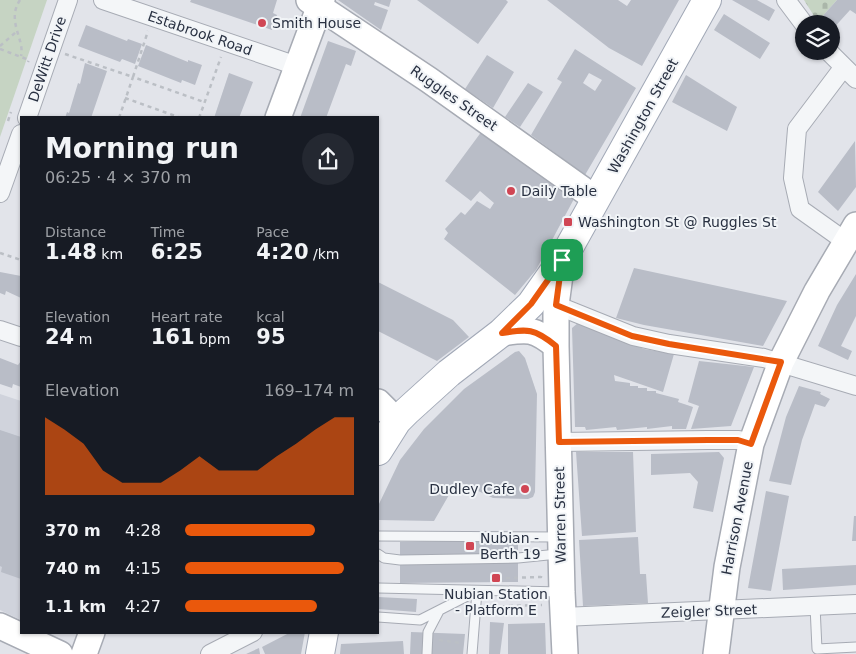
<!DOCTYPE html>
<html lang="en">
<head>
<meta charset="utf-8">
<style>
  body { margin:0; font-family:"DejaVu Sans",sans-serif; background:#242831; color:#f1f3f6; height:100vh; display:flex; flex-direction:column; font-size:19px; white-space:nowrap }
  * { box-sizing:border-box; margin:0 }
  p { font-size:16px; color:#9ea1a6 }
  .icon { flex:none; width:28px; height:28px; fill:none; stroke:currentColor; stroke-width:2; stroke-linecap:round; stroke-linejoin:round }
  .map { position:relative; flex:1; overflow:hidden }
  .sheet { position:absolute; left:20px; top:116px; width:359px; height:518px; display:flex; flex-direction:column; background:#171b24; border-radius:0px; box-shadow:0 1px 4px #0004 }
  .sheet>* { flex:none }
  .controls { position:absolute; left:795px; top:15px; display:grid; gap:10px }
  .controls a { display:grid; place-items:center; width:45px; height:45px; border-radius:50%; background:#171b24; box-shadow:0 1px 4px #0004; font-size:25px }
  .pin { position:absolute; display:grid; place-items:center; width:42px; height:42px; color:#fff; margin:-21px; border-radius:10px; box-shadow:0 2px 8px #0006 }
  .round { display:grid; place-items:center; flex:none; width:52px; height:52px; border-radius:26px; background:#242831 }
  .overview { display:flex; align-items:center; justify-content:space-between; height:85px; padding:0 25px }
  h1 { font-size:28px; font-weight:800; line-height:38px }
  .metrics { display:grid; grid-template-columns:repeat(3,1fr); gap:8px; height:85px; padding:5px 25px }
  .metrics div { display:grid; align-content:center }
  .metrics b { font-size:21px; font-weight:800 }
  .metrics small { font-size:14px; font-weight:400 }
  .metrics p { font-size:14px }
  .chart { height:140px; padding:10px 25px }
  .chart p { display:flex; justify-content:space-between }
  .chart svg { width:100%; height:90px; margin-top:5px; fill:#ea580c; opacity:.7 }
  ul { padding:0 25px; list-style:none; font-size:16px }
  li { display:grid; grid-template-columns:80px 60px 1fr; align-items:center; height:38px }
  li i { height:12px; border-radius:6px; background:#ea580c }
  .map>svg:first-child { display:block }
</style>
</head>
<body>
<div class="map">
<svg width="856" height="654" viewBox="0 0 856 654">
  <defs>
    <pattern id="cemetery-stones" width="16" height="16" patternUnits="userSpaceOnUse" patternTransform="scale(1.25)"><rect width="16" height="16" fill="#c6d4c3"/><path d="M2 7V4a2 2 0 0 1 4 0v3zM10 15v-3a2 2 0 0 1 4 0v3z" fill="#aab6a9"/></pattern>
  </defs>
  <rect width="100%" height="100%" fill="#e2e4ea"/>
  <!-- built -->
  <path fill="#d0d3dc" d="M0,394L21,401V620L0,610Z"/>
  <!-- cemetery -->
  <path fill="url(#cemetery-stones)" d="M804,0H837L820,19L814,16Z"/>
  <!-- park -->
  <path fill="#c6d4c3" d="M0,0H47L0,137Z"/>
  <!-- building -->
  <path fill="#b9bdc7" fill-rule="evenodd" d="M191,0H277L273,13L277,15L272,30L190,2Z
    M338,0H391L389,7L375,2L374,5L388,10L381,30Z
    M417,0H506L508,2L478,44Z
    M547,0H618L627,6L631,0H679L642,66L609,48Z
    M732,0H757L775,10L769,21Z
    M837,0H856V14L850,10L831,31V24H825L820,19Z
    M724,14L770,43L760,59L714,30Z
    M86,25L127,41L128,39L142,44L135,64L122,59L120,62L78,46Z
    M328,41L356,51L351,66L346,64L326,118H300Z
    M146,45L188,62V60L202,65L195,85L182,80L181,83L138,66Z
    M575,49L636,88L585,175L531,135L562,82L557,79ZM589,73L602,80L595,91L583,83Z
    M487,55L514,72L493,108L465,89Z
    M85,63L107,71L91,118H65L67,112L69,113L78,83L80,84Z
    M229,73L253,82L239,118H214Z
    M686,75L737,107L727,131L672,102Z
    M528,83L543,92L520,127L505,117Z
    M482,131L575,197L536,270L515,295L444,239L448,233L445,229L461,212L465,215L477,201L490,209L494,203L480,191L471,201L445,181Z
    M855,141L856,187L838,211L818,192Z
    M634,268L787,301L763,346L644,325L616,318Z
    M0,272L21,276V298L6,291L5,295L0,293Z
    M856,274V316L841,346L852,351L848,360L818,346L837,305Z
    M378,282L453,320L469,337L437,361L378,331Z
    M578,323L644,349L674,354L663,392L614,375L615,381L630,383V386H638V388H647V391H656V393L679,399L678,402L693,407L686,429H672V426L647,429V427L617,430L616,427L586,430L585,427H575L572,328Z
    M519,351L525,358L537,394L535,492L533,497L528,499L493,498L457,481L434,521L378,520V506L400,460L424,429L464,389L515,352Z
    M0,358L18,365L21,361V387L13,384L12,388L0,384Z
    M699,361L754,367L731,426L691,429L699,406L688,402Z
    M799,386L821,392L820,394L830,399L825,407L815,404L802,440L791,485L769,481L786,417Z
    M0,430L21,437V579L1,572L2,567L0,566Z
    M576,452H633L636,532L582,536Z
    M719,452L724,458L713,512L693,508L698,482L690,473L651,475V454Z
    M766,491L789,496L771,591L748,588Z
    M854,516H856V541H852Z
    M638,537L640,574H646L648,603L583,606L579,540Z
    M518,540V582L400,583V542Z
    M856,565V585L783,590L782,569Z
    M378,597L417,599L416,612L378,609Z
    M490,622L504,623L500,654H489Z
    M545,623L546,654H508V624Z
    M291,632H305L301,654H265L262,647Z
    M411,632L465,634L463,654H410Z
    M403,641L404,654H340L341,644Z
    M259,648L260,654H246Z"/>
  <g fill="none" stroke-linecap="round" stroke-linejoin="round">
    <defs>
      <path id="lane" d="M378,536L560,537
        M378,554L384,558L400,560L518,558L558,554
        M378,588L561,592
        M815,606L817,649L856,647
        M378,617L420,620L477,591
        M427,654L428,632L439,611
        M472,654L477,591"/>
      <path id="street" d="M103,0L297,66
        M786,0L804,24
        M828,51L856,79
        M843,68L797,129L793,178L800,209L845,241
        M27,118L68,0
        M0,193L21,134
        M556,305L633,336L669,344L764,358L856,386
        M0,330L21,337
        M559,442L708,440H739L751,444
        M563,617L856,604
        M210,654L253,632"/>
      <path id="secondary" d="M309,0L429,80L596,199
        M278,118L322,0
        M562,260L556,305V346L562,592L565,654
        M501,333C528,329 534,328 556,346
        M378,402L397,421
        M0,626L60,654
        M84,654L92,632
        M716,654L727,567L751,444L781,362L817,291L856,225"/>
      <path id="primary" d="M378,451L397,421L407,411L449,373L501,333L531,304L562,260L707,0
        M320,654L324,632"/>
    </defs>
    <!-- lane casing -->
    <use href="#lane" stroke="#a7abb4" stroke-width="11"/>
    <!-- street casing -->
    <use href="#street" stroke="#a7abb4" stroke-width="20"/>
    <!-- secondary casing -->
    <use href="#secondary" stroke="#a7abb4" stroke-width="28"/>
    <!-- primary casing -->
    <use href="#primary" stroke="#a1a8b6" stroke-width="30"/>
    <!-- path -->
    <path stroke="#bbbfc5" stroke-width="2.5" stroke-dasharray="4 4" stroke-linecap="butt" d="M20,0C6,21 25,39 21,56
      M0,46L16,32
      M0,49L29,60L28,62
      M65,54L133,77L148,31
      M125,98L181,118
      M119,118L133,77L204,102
      M199,118L221,57
      M8,121L11,112
      M0,253L21,260
      M506,578L541,577V574
      M487,615L505,606L542,605
      M439,640L461,643"/>
    <!-- lane -->
    <use href="#lane" stroke="#f4f6f8" stroke-width="9"/>
    <!-- street -->
    <use href="#street" stroke="#f4f6f8" stroke-width="18"/>
    <!-- secondary -->
    <use href="#secondary" stroke="#fff" stroke-width="25"/>
    <!-- primary -->
    <use href="#primary" stroke="#fff" stroke-width="28"/>
  </g>
  <g fill="none" stroke-linecap="round" stroke-linejoin="round">
    <defs>
      <path id="route" d="M562,260L556,305L632,336L669,344L781,362L751,444L738,440H708L559,442L556,346C534,328 528,329 502,333L531,304Z"/>
    </defs>
    <!-- route casing -->
    <use href="#route" stroke="#fff" stroke-width="10"/>
    <!-- route -->
    <use href="#route" stroke="#ea580c" stroke-width="6"/>
  </g>
  <!-- markers -->
  <g fill="#d04654" stroke="#f1f4f7" stroke-width="2">
    <circle cx="262" cy="23" r="5"/>
    <circle cx="511" cy="191" r="5"/>
    <rect x="563" y="217" width="10" height="10" rx="2.5"/>
    <circle cx="525" cy="489" r="5"/>
    <rect x="465" y="541" width="10" height="10" rx="2.5"/>
    <rect x="491" y="573" width="10" height="10" rx="2.5"/>
  </g>
  <g text-anchor="middle" stroke-width="4" stroke-linejoin="round" paint-order="stroke">
    <!-- poi labels -->
    <g font-size="14" fill="#293142" stroke="#f1f4f7" text-anchor="start">
      <text x="272" y="28">Smith House</text>
      <text x="521" y="196">Daily Table</text>
      <text x="578" y="227">Washington St @ Ruggles St</text>
      <text x="515" y="494" text-anchor="end">Dudley Cafe</text>
      <text x="480" y="543">Nubian -<tspan x="480" dy="16">Berth 19</tspan></text>
      <text x="496" y="599" text-anchor="middle">Nubian Station<tspan x="496" dy="16">- Platform E</tspan></text>
    </g>
    <!-- street labels -->
    <g font-size="14" fill="#293142" stroke="#f1f4f7">
      <text transform="translate(200 33) rotate(19)" y="5">Estabrook Road</text>
      <text transform="translate(47 59) rotate(-71)" y="5">DeWitt Drive</text>
      <text transform="translate(454 98) rotate(35)" y="5">Ruggles Street</text>
      <text transform="translate(643 116) rotate(-61)" y="5">Washington Street</text>
      <text transform="translate(560 515) rotate(-91)" y="5">Warren Street</text>
      <text transform="translate(737 518) rotate(-79)" y="5">Harrison Avenue</text>
      <text transform="translate(709 611) rotate(-2)" y="5">Zeigler Street</text>
    </g>
  </g>
</svg>
<div class="controls">
<a><svg class="icon" aria-label="layers" viewBox="0 0 24 24"><path d="M12 4l9 5-9 5-9-5zM3 14l9 5 9-5"/></svg></a>
</div>
<div class="pin" style="left:562px;top:260px;background:#1e9e55"><svg class="icon" aria-label="arrive" viewBox="0 0 24 24"><path d="M6 21V4h12l-3 4 3 4H6"/></svg></div>
<section class="sheet">
<div class="overview"><div><h1>Morning run</h1><p>06:25 · 4 × 370 m</p></div><a class="round"><svg class="icon" aria-label="share" viewBox="0 0 24 24"><path d="M12 15V3M7 8l5-5 5 5M5 13v7h14v-7"/></svg></a></div>
<div class="metrics">
<div><p>Distance</p><b>1.48<small> km</small></b></div>
<div><p>Time</p><b>6:25</b></div>
<div><p>Pace</p><b>4:20<small> /km</small></b></div>
</div>
<div class="metrics">
<div><p>Elevation</p><b>24<small> m</small></b></div>
<div><p>Heart rate</p><b>161<small> bpm</small></b></div>
<div><p>kcal</p><b>95</b></div>
</div>
<div class="chart"><p><span>Elevation</span>169–174 m</p>
<svg viewBox="0 0 160 44" preserveAspectRatio="none"><path d="M0 44V6L10 12L20 19L30 32L40 38L50 38L60 38L70 32L80 25L90 32L100 32L110 32L120 25L130 19L140 12L150 6L160 6V44z"/></svg>
</div>
<ul>
<li><b>370 m</b>4:28<i style="width:77%"></i></li>
<li><b>740 m</b>4:15<i style="width:94%"></i></li>
<li><b>1.1 km</b>4:27<i style="width:78%"></i></li>
</ul>
</section>
</div>
</body>
</html>
